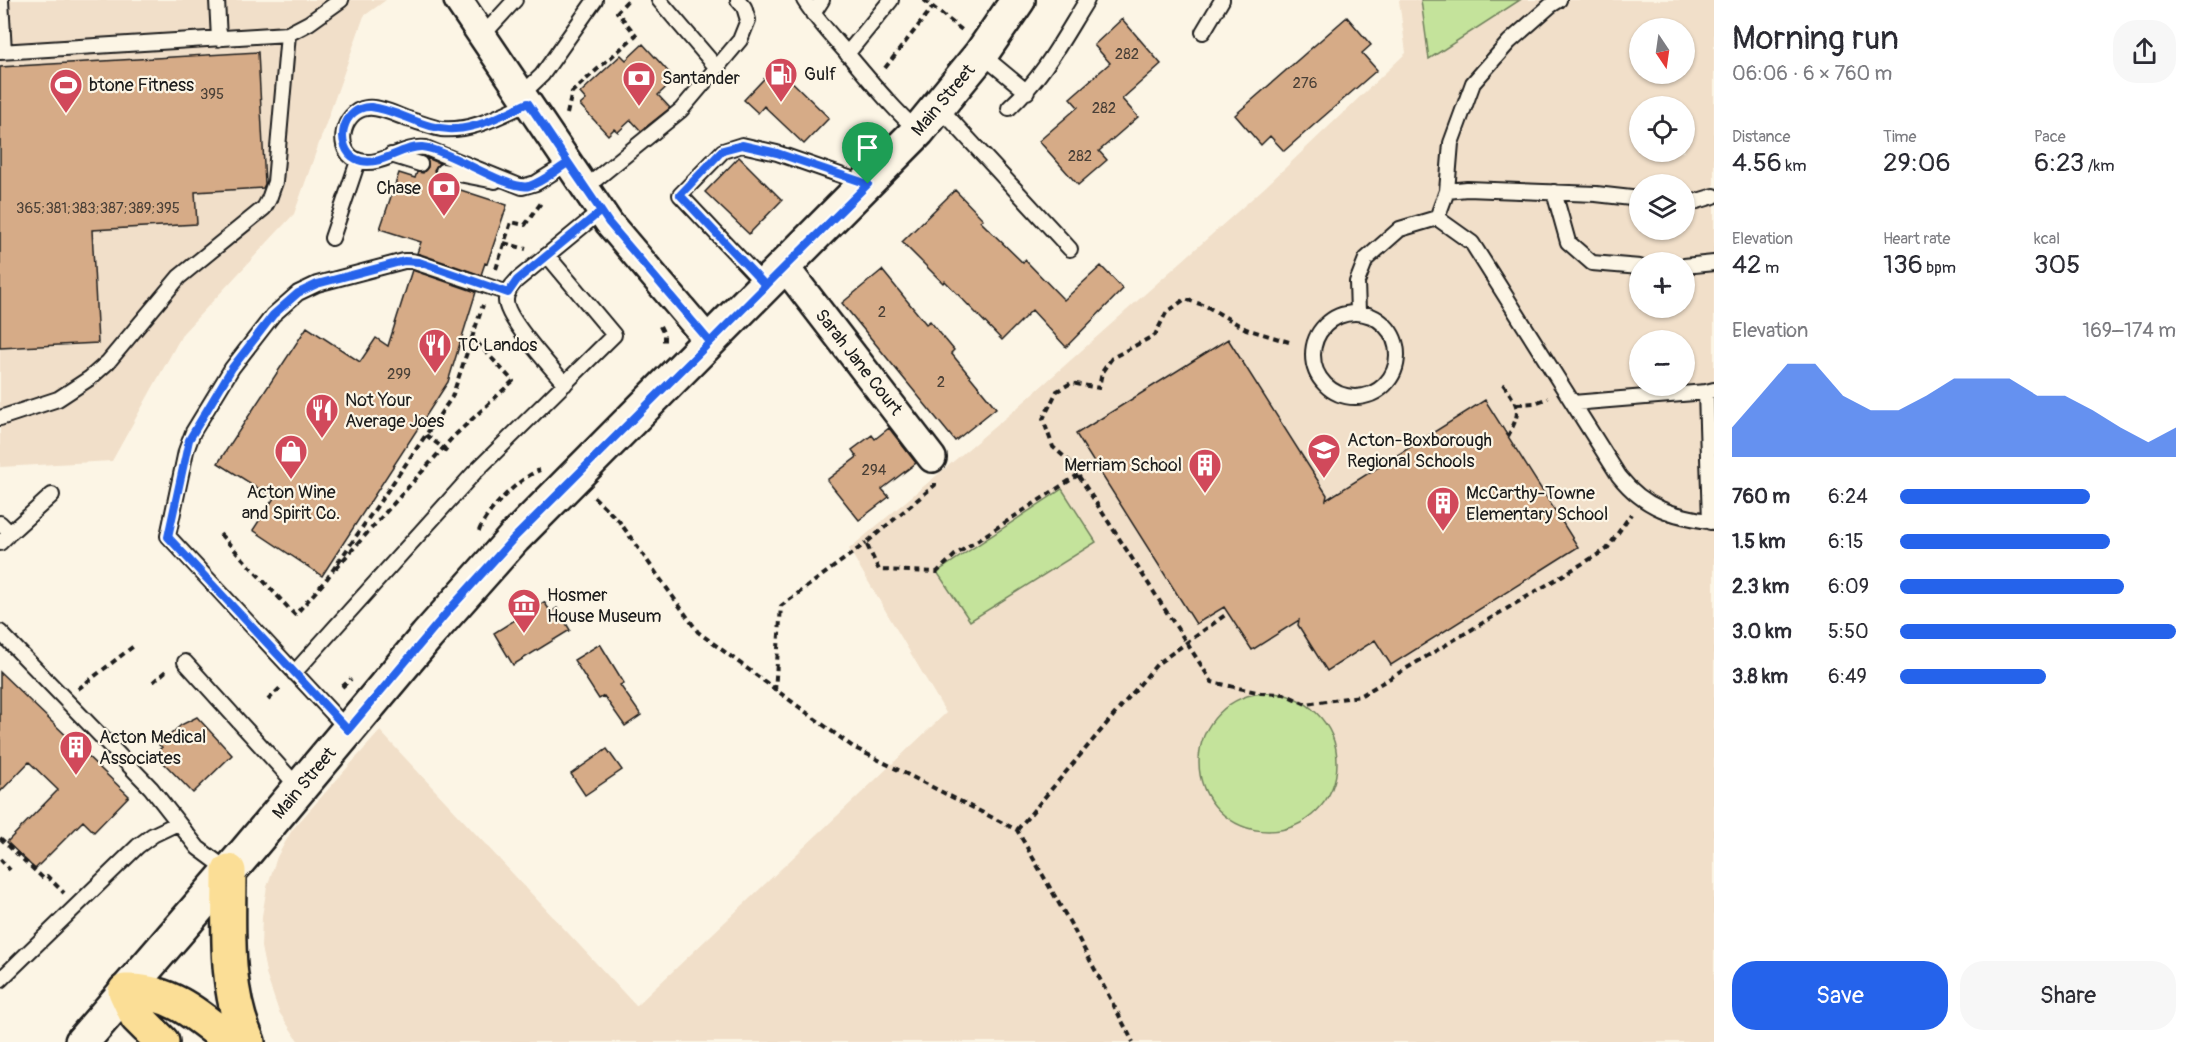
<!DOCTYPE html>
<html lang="en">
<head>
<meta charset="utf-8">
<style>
  body { margin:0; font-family:Pangolin,sans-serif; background:#f7f7f7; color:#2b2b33; height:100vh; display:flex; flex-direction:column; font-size:22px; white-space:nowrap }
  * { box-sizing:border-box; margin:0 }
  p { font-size:20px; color:#7c7c81 }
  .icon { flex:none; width:33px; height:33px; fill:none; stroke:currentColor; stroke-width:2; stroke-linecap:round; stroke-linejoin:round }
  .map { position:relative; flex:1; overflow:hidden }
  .details { display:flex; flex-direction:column; background:#fff; width:480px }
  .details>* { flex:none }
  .needle { width:39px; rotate:167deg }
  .buttons { position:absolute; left:1629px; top:18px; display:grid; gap:12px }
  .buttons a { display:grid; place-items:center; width:66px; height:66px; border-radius:50%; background:#fff; box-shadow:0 2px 4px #0004; font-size:30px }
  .pin { position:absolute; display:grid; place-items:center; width:51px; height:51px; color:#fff; margin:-62px -26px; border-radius:50% 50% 50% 0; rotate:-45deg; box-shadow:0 0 6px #0007 }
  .pin .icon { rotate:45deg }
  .round { display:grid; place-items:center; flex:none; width:63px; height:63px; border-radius:24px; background:#f7f7f7 }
  .head { display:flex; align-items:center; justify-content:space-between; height:102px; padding:0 18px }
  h1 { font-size:33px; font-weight:600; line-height:45px }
  .metrics { display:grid; grid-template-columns:repeat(3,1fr); gap:9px; height:102px; padding:6px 18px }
  .metrics div { display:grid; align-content:center }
  .metrics b { font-size:26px; font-weight:600 }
  .metrics small { font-size:16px; font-weight:400 }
  .metrics p { font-size:16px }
  .chart { height:168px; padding:12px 18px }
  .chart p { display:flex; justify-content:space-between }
  .chart svg { width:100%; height:108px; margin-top:6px; fill:#2563eb; opacity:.7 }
  .action { display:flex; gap:12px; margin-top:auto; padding:12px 18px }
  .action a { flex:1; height:69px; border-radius:24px; background:#2563eb; color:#fff; font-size:24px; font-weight:600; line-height:69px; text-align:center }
  .action a+a { background:#f7f7f7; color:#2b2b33 }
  ul { padding:0 18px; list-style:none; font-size:20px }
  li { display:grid; grid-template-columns:96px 72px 1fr; align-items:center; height:45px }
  li i { height:15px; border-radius:8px; background:#2563eb }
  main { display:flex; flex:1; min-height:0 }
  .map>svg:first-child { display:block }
</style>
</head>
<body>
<main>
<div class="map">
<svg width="1714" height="1042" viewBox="0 0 1714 1042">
  <rect width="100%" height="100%" fill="#fcf5e5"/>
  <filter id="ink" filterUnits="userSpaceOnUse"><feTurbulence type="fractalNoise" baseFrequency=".0167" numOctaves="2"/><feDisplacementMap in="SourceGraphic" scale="12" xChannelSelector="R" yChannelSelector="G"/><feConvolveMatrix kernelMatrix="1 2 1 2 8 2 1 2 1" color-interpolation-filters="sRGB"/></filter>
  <g filter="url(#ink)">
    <!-- built -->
    <path fill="#f1dfc9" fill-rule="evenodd" d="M0,0H386L364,16L294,214L183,333L112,461L0,467Z
      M1399,0H1714V1042H299L279,1012L267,977L261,947L262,916L267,887L277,857L292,830L380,731L636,1006L946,713L849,549L1017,408L1264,188L1406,53ZM1640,28H1684V74H1640ZM1640,106H1684V152H1640ZM1640,184H1684V230H1640ZM1640,262H1684V308H1640ZM1640,340H1684V386H1640Z"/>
    <!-- green -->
    <path fill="#c4e39b" stroke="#70805c" stroke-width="1.5" d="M1421,0H1520L1429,59Z
      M1062,489L1096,542L970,621L937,572Z
      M1199 762a69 69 0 1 1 138 0a69 69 0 1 1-138 0Z"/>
    <!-- building -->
    <path fill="#d6ab87" stroke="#1c1c1c" stroke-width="1.5" d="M1347,17L1371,45L1362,53L1377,70L1284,151L1270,136L1261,145L1235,115Z
      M1122,19L1161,64L1122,99L1138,117L1099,151L1107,160L1078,185L1039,141L1078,107L1070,98L1110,63L1094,45Z
      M643,44L675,79L658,95L670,108L641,131L631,120L618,132L614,129L608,135L580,105L586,100L580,93L621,55L626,60Z
      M258,52L265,184L263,188L195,192L197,224L92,230L98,343L0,348V67Z
      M776,66L829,118L804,144L764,106L758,113L744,100Z
      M739,157L782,200L749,234L705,192Z
      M427,158L439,163L434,170L435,174L440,179L439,183L507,205L487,264L485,263L481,275L417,253L421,242L380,229L399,173L415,178L417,172L423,173L428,167Z
      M955,190L983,219L980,221L1023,263L1025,260L1064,300L1101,266L1123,289L1066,347L1032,310L1002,340L945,281L943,283L902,242Z
      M412,270L476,292L448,382L322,576L253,530L274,498L218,463L307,327L360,362L376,338L388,346Z
      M882,270L926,324L930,321L954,350L951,353L996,408L955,441L842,303Z
      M1228,339L1327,495L1326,500L1485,400L1578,547L1391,665L1375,640L1327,671L1298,625L1299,620L1252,650L1224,607L1196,624L1076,434Z
      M889,428L916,463L882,489L889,497L859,520L827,480L857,457L852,450L872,435L875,439Z
      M544,602L551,612L557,608L570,630L513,665L494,633Z
      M600,644L624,683L620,685L641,715L625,726L604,696L599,699L574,660Z
      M0,672L129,796L94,832L83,821L35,869L7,842L58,790L29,762L0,792Z
      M197,717L232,755L193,793L155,754L162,747L159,745L181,725Z
      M607,749L622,770L585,795L571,774Z"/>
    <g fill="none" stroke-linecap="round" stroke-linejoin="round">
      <defs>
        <path id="lane" d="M1,0L4,52
          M217,0L219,39
          M659,0L717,68
          M804,0C816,19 831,35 845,51C869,79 891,107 918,131
          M813,14L822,0
          M1203,32L1222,0
          M482,36L515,0
          M0,52L288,34L309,23L341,0
          M847,54L891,0
          M981,54L1027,92
          M522,94L542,75L595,0
          M528,103C501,115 472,132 441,129C431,127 421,123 411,120C398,116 380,106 367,108C341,111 333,154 360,161C381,167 403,145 426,148L522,187L536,183L568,163
          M939,107L1070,249
          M1009,108C1044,76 1062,40 1087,0
          M391,155L420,164
          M443,171L495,181
          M585,188L681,110L740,40L748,20L744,7L738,0
          M1447,191L1467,189L1596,194L1640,199
          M1554,192L1568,242L1592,263L1640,267
          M1684,205L1714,196
          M1437,218L1472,243L1619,476C1645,509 1674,516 1714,522
          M1437,218L1447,191L1451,143L1473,83L1509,42L1551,5L1559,0
          M332,238L358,161
          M1684,266L1714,263
          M765,285L680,195L723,151L742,145L777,153L866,184
          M1358,312L1357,282L1366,259L1400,229L1437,218
          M1313 355a42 42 0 1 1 84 0a42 42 0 1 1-84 0Z
          M565,384C552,368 505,318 506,300C506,292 512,285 517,280L601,211
          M1573,403L1706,392
          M0,418L58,399L90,378L108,362L179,277L264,208L269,199L275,182L288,34
          M1710,522L1706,392L1714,390
          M0,523L10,533L0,543
          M10,533L52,495
          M0,632L151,788L198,848L229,871
          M185,662L299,788
          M294,673L474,473L614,335L547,255
          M348,730L168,536L186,451L193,432L232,368L273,315L298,293L317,284L404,261H412L508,293
          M0,980L138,846L153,835L178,823"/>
        <path id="street" d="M458,0L609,223L710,342
          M785,267L932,458"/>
        <path id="secondary" d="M82,1042L246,852L427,636L514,538L918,131L981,54L1018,0"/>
        <path id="highway" d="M229,871C229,928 224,989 248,1042
          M162,1042L137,1017L125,991C169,989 199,1016 231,1042"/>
      </defs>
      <!-- lane casing -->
      <use href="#lane" stroke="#1c1c1c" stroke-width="18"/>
      <!-- street casing -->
      <use href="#street" stroke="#1c1c1c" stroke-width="32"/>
      <!-- secondary casing -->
      <use href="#secondary" stroke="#1c1c1c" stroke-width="38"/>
      <!-- highway casing -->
      <use href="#highway" stroke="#1c1c1c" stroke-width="38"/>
      <!-- path -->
      <path stroke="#1c1c1c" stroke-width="4" stroke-dasharray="6 4.5" stroke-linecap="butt" d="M924,0L962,30
        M885,68L933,7
        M567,114L572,92L636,35L617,12L628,0
        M504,243L526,249
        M496,269L511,222L525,225L541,203
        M660,326L664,334V344
        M1289,342L1246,329L1206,306L1185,299L1166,313L1155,335L1112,358L1102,372L1099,388L1071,383L1057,391L1043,419L1053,447L1069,461L1212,682L1261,693L1284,694L1306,704L1360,696L1607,549L1631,514
        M1503,384C1519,407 1522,410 1508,436
        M1517,404L1535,403L1548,398
        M426,435L447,451
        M935,483V485L866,543L879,570L937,572L955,555L1078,475
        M594,497L619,521L698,632L853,747L1017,830L1073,928L1133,1042
        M479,531C486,511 520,477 540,470
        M220,534L295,615L326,580L452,397L483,305
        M336,568L453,437L513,381L472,337
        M153,682L167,670
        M342,687L351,679
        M78,689L135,645
        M775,691L781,606L866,543
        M268,700L280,688L282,691
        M1017,830L1157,664L1228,613
        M0,838L43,878L47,876L64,893
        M0,859L10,870"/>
      <!-- lane -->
      <use href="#lane" stroke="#fcf5e5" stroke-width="14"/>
      <!-- street -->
      <use href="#street" stroke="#fcf5e5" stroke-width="27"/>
      <!-- secondary -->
      <use href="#secondary" stroke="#fcf5e5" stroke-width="33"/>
      <!-- highway -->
      <use href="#highway" stroke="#fbde96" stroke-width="33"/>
    </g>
  </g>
  <g fill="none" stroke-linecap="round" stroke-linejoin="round" filter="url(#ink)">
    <defs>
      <path id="route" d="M868,184C815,237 762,289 710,342L609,223L601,211L528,103C505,113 481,128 455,129C425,131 400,110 371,107C358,106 347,116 344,128C341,139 345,154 356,159C377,170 400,146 422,147C450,150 508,191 529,186C543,182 556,170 568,163L601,211L517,280L508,293L419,262L404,261L317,284L298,293L273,315L232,368L189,440L168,537L348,730L449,610L514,538L766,286L680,195L723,150L742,145L777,153L868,184"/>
    </defs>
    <!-- route casing -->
    <use href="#route" stroke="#fff" stroke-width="12"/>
    <!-- route -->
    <use href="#route" stroke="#2563eb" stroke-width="8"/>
  </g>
  <!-- icons -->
  <defs>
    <symbol id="fuel-pin" viewBox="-11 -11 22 30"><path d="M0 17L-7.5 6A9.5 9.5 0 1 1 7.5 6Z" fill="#d1495b" stroke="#fcf5e5"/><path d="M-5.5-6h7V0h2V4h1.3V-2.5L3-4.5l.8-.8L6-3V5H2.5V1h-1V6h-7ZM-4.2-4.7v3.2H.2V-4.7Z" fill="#fff"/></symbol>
    <symbol id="bank-pin" viewBox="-11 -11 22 30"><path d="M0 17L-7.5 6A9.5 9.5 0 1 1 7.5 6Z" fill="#d1495b" stroke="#fcf5e5"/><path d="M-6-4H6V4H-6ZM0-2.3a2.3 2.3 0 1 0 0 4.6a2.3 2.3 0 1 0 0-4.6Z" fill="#fff"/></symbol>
    <symbol id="stadium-pin" viewBox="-11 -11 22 30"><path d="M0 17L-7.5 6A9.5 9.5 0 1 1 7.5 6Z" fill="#d1495b" stroke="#fcf5e5"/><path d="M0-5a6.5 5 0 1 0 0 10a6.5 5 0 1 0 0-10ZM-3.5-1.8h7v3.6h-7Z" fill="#fff"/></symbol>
    <symbol id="restaurant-pin" viewBox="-11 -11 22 30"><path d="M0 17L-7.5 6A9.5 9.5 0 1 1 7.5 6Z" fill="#d1495b" stroke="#fcf5e5"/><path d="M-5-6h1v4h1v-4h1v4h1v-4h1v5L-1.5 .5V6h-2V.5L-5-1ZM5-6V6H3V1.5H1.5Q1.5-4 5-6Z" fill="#fff"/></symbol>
    <symbol id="school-pin" viewBox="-11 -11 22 30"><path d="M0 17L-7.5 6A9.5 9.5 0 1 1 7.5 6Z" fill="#d1495b" stroke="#fcf5e5"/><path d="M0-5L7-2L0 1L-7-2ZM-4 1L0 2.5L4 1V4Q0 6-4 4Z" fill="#fff"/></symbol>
    <symbol id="shop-pin" viewBox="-11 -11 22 30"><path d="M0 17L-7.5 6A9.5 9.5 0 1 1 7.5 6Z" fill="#d1495b" stroke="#fcf5e5"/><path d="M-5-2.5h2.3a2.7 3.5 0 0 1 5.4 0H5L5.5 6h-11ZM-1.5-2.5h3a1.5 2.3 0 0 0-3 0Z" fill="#fff"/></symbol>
    <symbol id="building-pin" viewBox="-11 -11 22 30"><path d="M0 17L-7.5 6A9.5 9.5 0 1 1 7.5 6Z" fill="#d1495b" stroke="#fcf5e5"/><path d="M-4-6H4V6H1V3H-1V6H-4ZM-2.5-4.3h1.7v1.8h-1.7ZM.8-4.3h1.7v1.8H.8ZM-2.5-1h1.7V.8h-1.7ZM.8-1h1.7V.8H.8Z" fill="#fff"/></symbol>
    <symbol id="museum-pin" viewBox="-11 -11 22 30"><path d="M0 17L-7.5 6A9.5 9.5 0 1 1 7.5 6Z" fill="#d1495b" stroke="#fcf5e5"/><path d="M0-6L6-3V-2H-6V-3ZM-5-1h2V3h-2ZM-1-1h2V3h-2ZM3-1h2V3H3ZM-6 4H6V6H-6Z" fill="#fff"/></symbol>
  </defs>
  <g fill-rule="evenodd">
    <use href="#fuel-pin" x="762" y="55" width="38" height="52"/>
    <use href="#bank-pin" x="620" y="59" width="38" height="52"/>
    <use href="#stadium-pin" x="47" y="66" width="38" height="52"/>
    <use href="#bank-pin" x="425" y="169" width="38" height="52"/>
    <use href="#restaurant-pin" x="416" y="326" width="38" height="52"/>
    <use href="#restaurant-pin" x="303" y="391" width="38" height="52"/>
    <use href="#school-pin" x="1305" y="431" width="38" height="52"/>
    <use href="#shop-pin" x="272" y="432" width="38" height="52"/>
    <use href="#building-pin" x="1186" y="446" width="38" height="52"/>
    <use href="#building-pin" x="1424" y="484" width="38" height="52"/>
    <use href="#museum-pin" x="505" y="586" width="38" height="52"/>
    <use href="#building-pin" x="57" y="728" width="38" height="52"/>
  </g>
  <g text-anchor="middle" stroke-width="4.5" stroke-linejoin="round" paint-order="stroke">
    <!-- number labels -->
    <g font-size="15" fill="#4a4037">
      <text x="1127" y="59">282</text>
      <text x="1305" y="88">276</text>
      <text x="212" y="99">395</text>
      <text x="1104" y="113">282</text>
      <text x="1080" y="161">282</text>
      <text x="98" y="213">365;381;383;387;389;395</text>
      <text x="882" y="317">2</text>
      <text x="399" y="379">299</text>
      <text x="941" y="387">2</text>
      <text x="874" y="475">294</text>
    </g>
    <!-- poi labels -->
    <g font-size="18" fill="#1c1c1c" stroke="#fcf5e5" text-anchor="start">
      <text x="804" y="80">Gulf</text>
      <text x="662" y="84">Santander</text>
      <text x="89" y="91">btone Fitness</text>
      <text x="421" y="194" text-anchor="end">Chase</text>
      <text x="458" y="351">TC Landos</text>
      <text x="345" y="406">Not Your<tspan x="345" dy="21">Average Joes</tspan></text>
      <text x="1347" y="446">Acton-Boxborough<tspan x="1347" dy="21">Regional Schools</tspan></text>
      <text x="1182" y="471" text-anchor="end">Merriam School</text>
      <text x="291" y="498" text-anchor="middle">Acton Wine<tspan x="291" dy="21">and Spirit Co.</tspan></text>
      <text x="1466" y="499">McCarthy-Towne<tspan x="1466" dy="21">Elementary School</tspan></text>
      <text x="547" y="601">Hosmer<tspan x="547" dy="21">House Museum</tspan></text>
      <text x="99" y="743">Acton Medical<tspan x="99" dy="21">Associates</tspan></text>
    </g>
    <!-- street labels -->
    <g font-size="18" fill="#1c1c1c" stroke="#fcf5e5">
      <text transform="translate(943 100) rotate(-50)" y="6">Main Street</text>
      <text transform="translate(859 362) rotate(52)" y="6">Sarah Jane Court</text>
      <text transform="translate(304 783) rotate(-50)" y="6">Main Street</text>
    </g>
  </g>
</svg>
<div class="buttons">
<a><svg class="needle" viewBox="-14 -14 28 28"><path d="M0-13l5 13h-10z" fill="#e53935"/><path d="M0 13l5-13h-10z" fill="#7c7c81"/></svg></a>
<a><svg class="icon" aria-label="locate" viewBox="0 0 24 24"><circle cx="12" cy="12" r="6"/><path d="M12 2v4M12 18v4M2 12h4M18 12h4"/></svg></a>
<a><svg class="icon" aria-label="layers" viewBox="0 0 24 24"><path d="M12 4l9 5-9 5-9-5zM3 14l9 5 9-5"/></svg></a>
<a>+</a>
<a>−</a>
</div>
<div class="pin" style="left:868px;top:184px;background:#1e9e55"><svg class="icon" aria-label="arrive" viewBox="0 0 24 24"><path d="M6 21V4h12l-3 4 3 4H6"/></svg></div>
</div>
<section class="details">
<div class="head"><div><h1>Morning run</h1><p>06:06 · 6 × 760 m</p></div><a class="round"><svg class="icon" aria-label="share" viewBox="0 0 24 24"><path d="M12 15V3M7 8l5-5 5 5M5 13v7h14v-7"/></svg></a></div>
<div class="metrics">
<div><p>Distance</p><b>4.56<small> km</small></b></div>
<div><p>Time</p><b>29:06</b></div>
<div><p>Pace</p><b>6:23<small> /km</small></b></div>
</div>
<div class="metrics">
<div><p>Elevation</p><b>42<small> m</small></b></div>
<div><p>Heart rate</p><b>136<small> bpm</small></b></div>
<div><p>kcal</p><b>305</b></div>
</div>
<div class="chart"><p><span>Elevation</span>169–174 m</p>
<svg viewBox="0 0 160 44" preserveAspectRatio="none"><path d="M0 44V32L10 19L20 6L30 6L40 19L50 25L60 25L70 19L80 12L90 12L100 12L110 19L120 19L130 25L140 32L150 38L160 32V44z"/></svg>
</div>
<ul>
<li><b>760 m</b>6:24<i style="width:69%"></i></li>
<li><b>1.5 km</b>6:15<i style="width:76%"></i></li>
<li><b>2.3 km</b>6:09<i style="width:81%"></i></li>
<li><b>3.0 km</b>5:50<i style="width:100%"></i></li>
<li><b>3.8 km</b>6:49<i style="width:53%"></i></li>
</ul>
<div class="action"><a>Save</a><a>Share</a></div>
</section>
</main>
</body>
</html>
